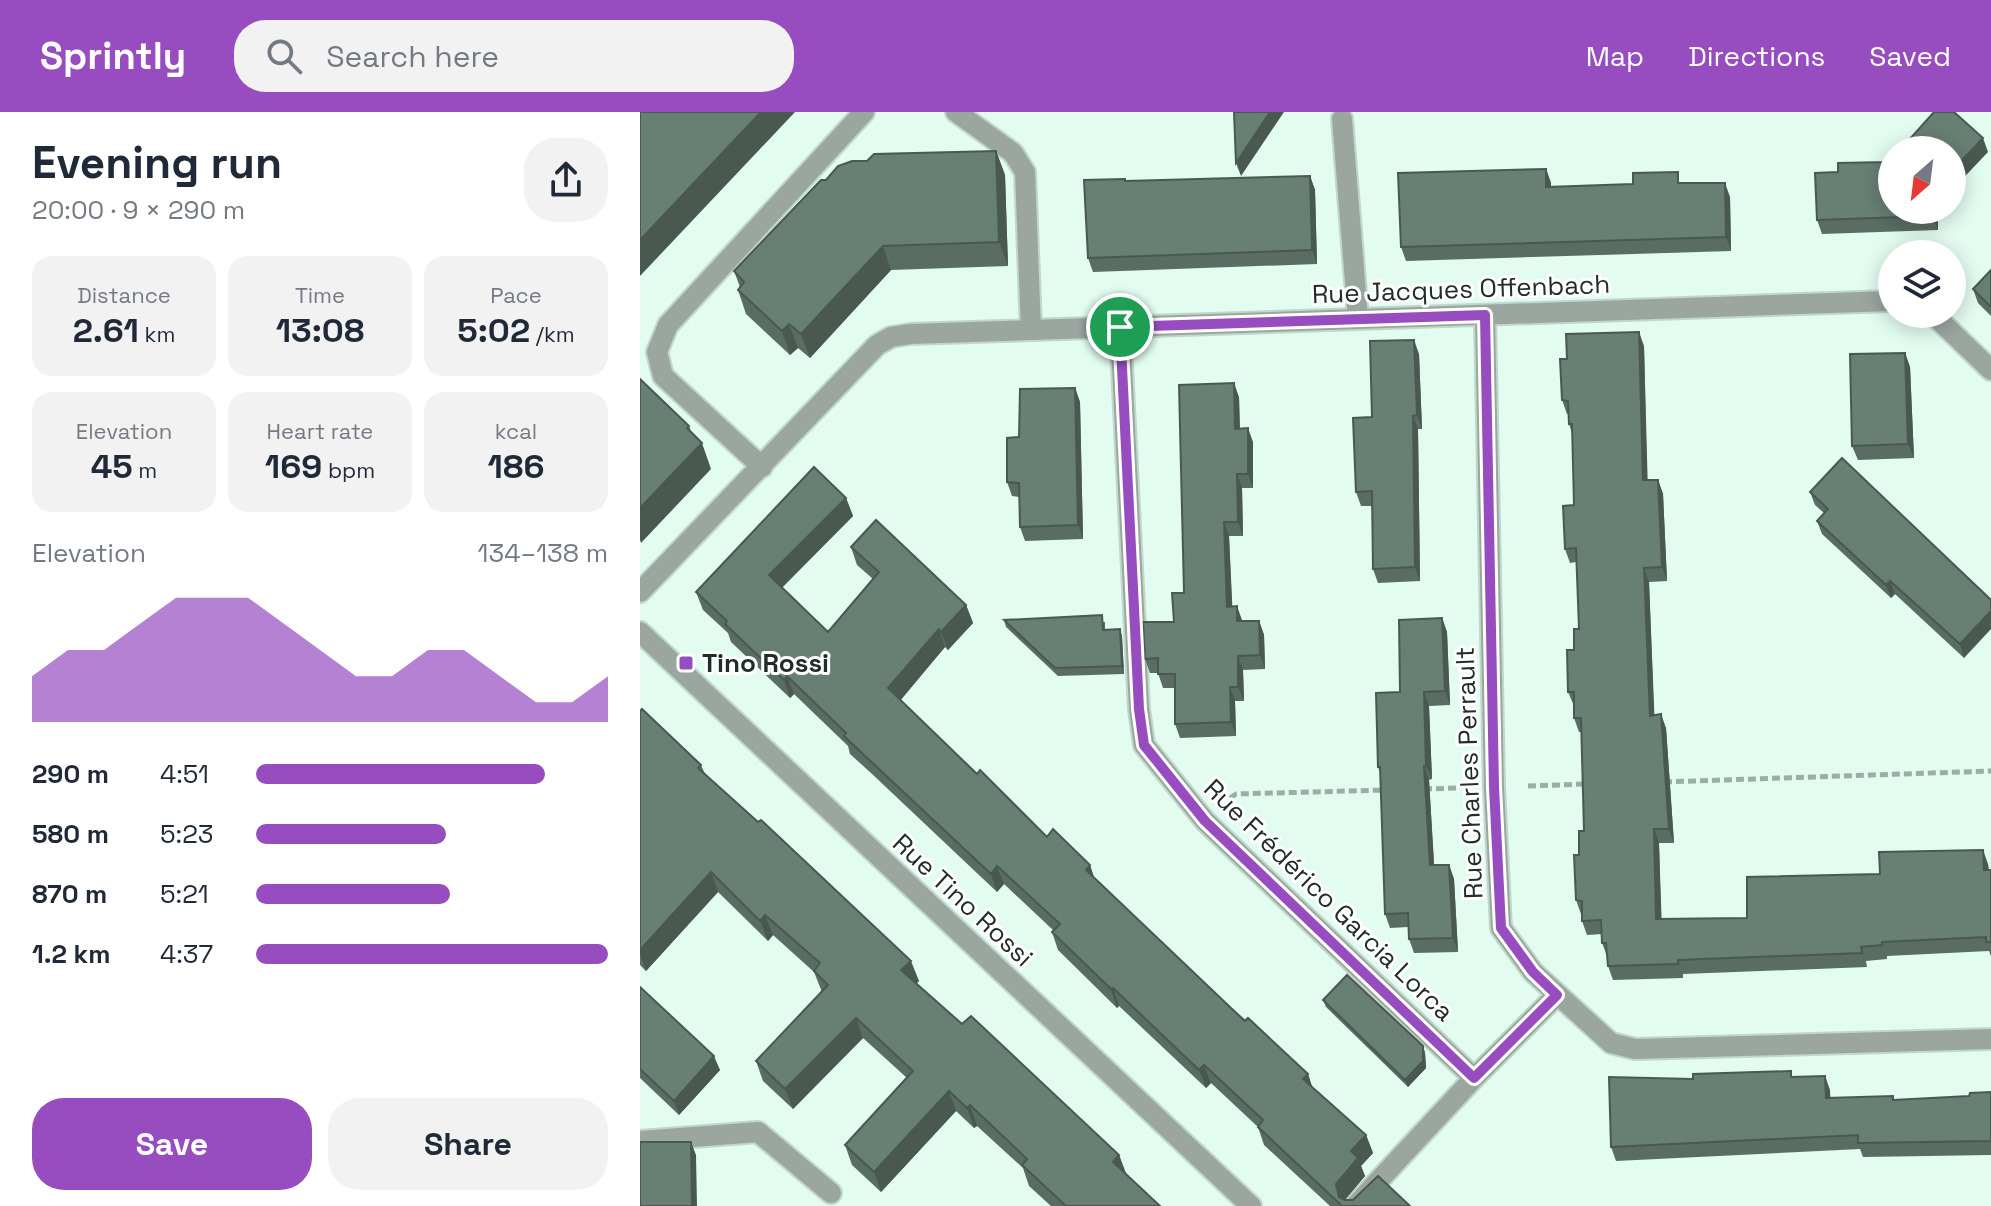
<!DOCTYPE html>
<html lang="en">
<head>
<meta charset="utf-8">
<style>
  body { margin:0; font-family:"Space Grotesk",sans-serif; background:#f2f2f3; color:#1f2937; height:100vh; display:flex; flex-direction:column; font-size:30px; white-space:nowrap }
  * { box-sizing:border-box; margin:0 }
  p { font-size:26px; color:#747a83 }
  .icon { flex:none; width:44px; height:44px; fill:none; stroke:currentColor; stroke-width:2; stroke-linecap:round; stroke-linejoin:round }
  .map { position:relative; flex:1; overflow:hidden }
  .panel { display:flex; flex-direction:column; background:#fff; width:640px }
  .panel>* { flex:none }
  .needle { width:52px; rotate:208deg }
  .fabs { position:absolute; left:1238px; top:24px; display:grid; gap:16px }
  .fabs a { display:grid; place-items:center; width:88px; height:88px; border-radius:50%; background:#fff; box-shadow:0 4px 20px #0003; font-size:40px }
  .pin { position:absolute; display:grid; place-items:center; width:68px; height:68px; color:#fff; margin:-34px; border:4px solid #fff; border-radius:50%; box-shadow:0 2px 8px #0007 }
  .round { display:grid; place-items:center; flex:none; width:84px; height:84px; border-radius:32px; background:#f2f2f3 }
  .headline { display:flex; align-items:center; justify-content:space-between; height:136px; padding:0 32px }
  h1 { font-size:44px; font-weight:800; line-height:60px }
  .figures { display:grid; grid-template-columns:repeat(3,1fr); gap:12px; height:136px; padding:8px 32px }
  .figures div { display:grid; align-content:center; border-radius:20px; background:#f2f2f3; text-align:center }
  .figures b { font-size:34px; font-weight:800 }
  .figures small { font-size:22px; font-weight:400 }
  .figures p { font-size:22px }
  .chart { height:224px; padding:16px 32px }
  .chart p { display:flex; justify-content:space-between }
  .chart svg { width:100%; height:144px; margin-top:8px; fill:#974dbf; opacity:.7 }
  .cta { display:flex; gap:16px; margin-top:auto; padding:16px 32px }
  .cta a { flex:1; height:92px; border-radius:32px; background:#974dbf; color:#fff; font-size:32px; font-weight:800; line-height:92px; text-align:center }
  .cta a+a { background:#f2f2f3; color:#1f2937 }
  ul { padding:0 32px; list-style:none; font-size:26px }
  li { display:grid; grid-template-columns:128px 96px 1fr; align-items:center; height:60px }
  li i { height:20px; border-radius:10px; background:#974dbf }
  header { display:flex; align-items:center; gap:48px; box-sizing:border-box; height:112px; padding:0 40px; background:#974dbf; color:#fff }
  header strong { font-size:38px }
  nav { display:flex; gap:44px; margin-inline-start:auto; font-size:28px }
  .search { width:560px; height:72px; background:#f2f2f3; display:flex; align-items:center; gap:20px; box-sizing:border-box; padding:0 28px; border-radius:32px; color:#747a83; font-size:30px }
  main { display:flex; flex:1; min-height:0 }
  .map>svg:first-child { display:block }
</style>
</head>
<body>
<header>
<strong>Sprintly</strong>
<div class="search"><svg class="icon" aria-label="search" viewBox="0 0 24 24"><circle cx="10" cy="10" r="6"/><path d="M15 15l6 6"/></svg>Search here</div>
<nav><a>Map</a><a>Directions</a><a>Saved</a></nav>
</header>
<main>
<section class="panel">
<div class="headline"><div><h1>Evening run</h1><p>20:00 · 9 × 290 m</p></div><a class="round"><svg class="icon" aria-label="share" viewBox="0 0 24 24"><path d="M12 15V3M7 8l5-5 5 5M5 13v7h14v-7"/></svg></a></div>
<div class="figures">
<div><p>Distance</p><b>2.61<small> km</small></b></div>
<div><p>Time</p><b>13:08</b></div>
<div><p>Pace</p><b>5:02<small> /km</small></b></div>
</div>
<div class="figures">
<div><p>Elevation</p><b>45<small> m</small></b></div>
<div><p>Heart rate</p><b>169<small> bpm</small></b></div>
<div><p>kcal</p><b>186</b></div>
</div>
<div class="chart"><p><span>Elevation</span>134–138 m</p>
<svg viewBox="0 0 160 44" preserveAspectRatio="none"><path d="M0 44V30L10 22L20 22L30 14L40 6L50 6L60 6L70 14L80 22L90 30L100 30L110 22L120 22L130 30L140 38L150 38L160 30V44z"/></svg>
</div>
<ul>
<li><b>290 m</b>4:51<i style="width:82%"></i></li>
<li><b>580 m</b>5:23<i style="width:54%"></i></li>
<li><b>870 m</b>5:21<i style="width:55%"></i></li>
<li><b>1.2 km</b>4:37<i style="width:100%"></i></li>
</ul>
<div class="cta"><a>Save</a><a>Share</a></div>
</section>
<div class="map">
<svg width="1351" height="1094" viewBox="0 0 1351 1094">
  <rect width="100%" height="100%" fill="#e2fcef"/>
  <g fill="none" stroke-linecap="round" stroke-linejoin="round">
    <defs>
      <path id="minor" d="M316,0L373,41L385,60L391,218
        M702,7L718,207
        M1289,202L1298,207L1351,258
        M845,203L854,675L861,816L893,860L971,931L995,937L1351,927
        M480,215L499,597L504,633L565,709L834,966
        M122,355L23,264L17,240L28,213L224,0
        M0,480L237,233L251,225L270,222L391,218L1252,189
        M0,520L611,1094
        M0,1029L118,1020L191,1081
        M715,1094L834,966L917,883"/>
    </defs>
    <!-- minor casing -->
    <use href="#minor" stroke="#c0d7cb" stroke-width="24"/>
    <!-- path -->
    <path stroke="#9aaea4" stroke-width="5" stroke-dasharray="8 4" stroke-linecap="butt" d="M1024,670L1351,659
      M888,674L946,672
      M784,677L818,676
      M590,686L596,682L746,678"/>
    <!-- minor -->
    <use href="#minor" stroke="#9ba6a0" stroke-width="20"/>
  </g>
  <!-- wall -->
  <path fill="#596d64" d="M356,39L365,63L368,154L251,158L170,246L158,236L150,243L106,202L98,178L100,175L94,159L186,68L227,49Z
    M906,57L911,71V75L1041,71L1090,85L1091,139L766,149L761,135Z
    M670,64L675,78L677,152L453,160L448,146Z
    M1252,98H1298V118L1182,122L1177,108Z
    M1351,158V204L1338,191L1333,177Z
    M1004,234L1007,368H1018L1023,382L1027,469L1009,470L1014,603L1026,616L1034,731H1019L1021,807L1107,806L1240,762L1348,752L1349,758H1351V844L1349,839L1247,844V847L1226,849L1227,855L1043,862V866L973,868L968,854L967,844L962,831V822L947,823L942,809V802H941L936,788L939,743L944,719L941,620H939L934,606V594L928,580L934,538L939,517L936,450L930,451L925,437L934,393L932,321L929,312L928,302H927L922,288L927,247Z
    M1265,241L1270,255L1274,346L1218,348L1212,334Z
    M779,242L782,317H778L780,469L738,471L733,457L732,394H721L716,380L732,305Z
    M435,276L440,290L443,427L385,429L380,415L379,385L372,384L367,370L379,325Z
    M599,285L600,316L613,330V376H602L603,424H589L592,495L602,509H619L624,523L625,557L603,558L604,589H595L596,624L540,626L535,612V576H523L518,561H510L505,547L534,510L544,481Z
    M1170,380L1351,488L1324,546L1255,482L1251,486L1182,422L1177,409L1184,401L1175,393Z
    M206,386L213,404L142,476L188,520L233,467L217,453L211,435L326,493L333,511L308,538L305,535L260,588L337,662L407,725L450,753L454,766L591,896L668,962L672,976L726,1023L733,1041L721,1054L725,1064L705,1088L770,1094H690L624,1033L618,1015L571,971L566,976L479,894L477,896L418,838L412,820L413,818L364,772L357,780L231,661L210,642L208,634L154,582L150,586L91,530L88,521L63,498L56,480Z
    M802,506L807,520L810,593L789,594L792,667L789,668L794,753H809L814,767L818,840L774,841L769,827L768,815L750,816L745,802L741,663L738,655L760,580Z
    M364,508L465,510V518L480,517L482,525L484,562L418,564L366,515Z
    M0,599L61,653L65,662L279,869L276,872L322,912L479,1043L486,1062L520,1094H411L389,1074L383,1056L337,1014L334,1016L316,999L241,1080L212,1053L205,1033L267,966L223,926L153,997L123,969L116,949L182,880L174,860L133,823L128,829L78,780L6,859L0,853Z
    M0,875L80,958L39,1003L0,966Z
    M683,888L783,934L785,941L786,956L768,975L686,895Z
    M1153,965L1190,978V986L1253,984L1254,988L1329,984L1351,980V1043L1223,1045L1220,1037L976,1049L971,1035L1053,967Z"/>
  <!-- shaded-wall -->
  <path fill="#495951" d="M121,0H155L0,164V128Z
    M630,0H644L601,64L596,51Z
    M1343,26L1348,40L1312,78V59Z
    M356,39L365,63L368,154L359,130Z
    M906,57L911,71V89L906,75Z
    M670,64L675,78L677,152L672,138Z
    M1085,71L1090,85L1091,139L1086,125Z
    M1293,98H1298V118L1293,104Z
    M243,134L251,158L170,246L161,222Z
    M149,212L158,236L150,243L142,219Z
    M999,220L1004,234L1008,382L1003,368Z
    M774,228L779,242L782,317L777,303Z
    M1265,241L1270,255L1274,346L1268,332Z
    M594,271L599,285L600,331L595,317Z
    M435,276L440,290L443,427L438,413Z
    M773,304L778,317L780,469L775,455Z
    M49,314L57,336L62,331L71,357L1,431L0,428V396Z
    M608,316L613,330V376L608,362Z
    M597,362L602,376L603,424L598,410Z
    M1018,368L1023,382L1027,469L1022,455Z
    M206,386L213,404L136,481L129,463Z
    M584,410L589,424L593,509L587,495Z
    M1004,456L1009,470L1015,618L1010,604Z
    M1250,469L1255,482L1251,486L1246,473Z
    M326,493L333,511L308,538L301,520Z
    M597,494L602,508L597,509Z
    M1351,499V517L1324,546L1320,532Z
    M802,506L807,520L810,593L805,579Z
    M619,509L624,523L625,557L620,543Z
    M299,517L305,535L255,595L248,576Z
    M480,517L482,525L484,562L482,554Z
    M598,544L603,558L604,589L598,575Z
    M147,564L154,582L150,586L144,568Z
    M590,575L595,589L596,624L591,610Z
    M784,580L789,594L792,667L786,654Z
    M1021,602L1026,616L1034,731L1029,717Z
    M784,654L789,668L795,767L790,753Z
    M1014,717L1019,731L1022,821L1016,807Z
    M1343,738L1348,752L1349,772L1344,758Z
    M450,753L456,771L446,758Z
    M809,753L814,767L818,840L813,826Z
    M357,754L364,772L357,780L351,762Z
    M71,760L78,780L6,859L0,842V838Z
    M125,803L133,823L128,829L120,809Z
    M271,849L279,869L269,878L261,858Z
    M473,876L479,894L477,896L471,877Z
    M216,906L223,926L153,997L145,977Z
    M783,934L785,941L786,956L768,975L765,968Z
    M74,944L80,958L39,1003L34,989Z
    M564,953L571,971L566,976L559,958Z
    M668,962L674,980L663,967Z
    M1185,964L1190,978L1191,1000L1186,986Z
    M309,979L316,999L241,1080L234,1060Z
    M330,993L337,1014L334,1016L327,996Z
    M726,1023L733,1041L721,1054L725,1064L703,1090L699,1085L696,1072L711,1039Z
    M51,1030L56,1043L57,1094H52Z
    M479,1043L487,1064L473,1050Z"/>
  <!-- building -->
  <path fill="#687f74" stroke="#495951" stroke-width="2" d="M0,0H121L0,128Z
    M594,0H630L596,51Z
    M1294,0H1314L1343,26L1312,59V38H1260Z
    M356,39L359,130L243,134L161,222L149,212L142,219L98,178L104,170L94,159L181,68H186L198,54L212,49H227L234,42Z
    M1252,46V98H1293V104L1177,108L1175,61L1198,60V51L1249,50Z
    M906,57V75L993,72V61L1038,60V71H1085L1086,125L761,135L758,61Z
    M670,64L672,138L448,146L444,68L485,67V69Z
    M1351,158V195L1333,177Z
    M999,220L1003,368H1018L1022,455L1004,456L1010,604L1021,602L1029,717H1014L1016,807L1107,806V765L1240,762L1239,740L1343,738L1344,758H1351V830H1346V825L1242,830V833L1221,835L1222,841L1038,848V852L968,854L966,831H962L961,808L942,809V789L936,788L934,743H939V719H944L941,606H934V580H928L927,538H934V517H939L936,436L925,437L923,394L934,393L932,312H929L928,289L922,288L920,247H927L926,222Z
    M774,228L777,303L773,304L775,455L733,457L732,379L716,380L713,306L732,305L730,229Z
    M1265,241L1268,332L1212,334L1210,242Z
    M0,267L49,314L47,316L62,331L0,396Z
    M594,271L595,317L608,316V362H597L598,410H584L587,495L597,494V509H619L620,543L598,544V575H590L591,610L535,612V562H518V546L505,547L503,510H534L532,481H544L539,273Z
    M435,276L438,413L380,415L379,371L367,370V326L379,325L380,277Z
    M1202,346L1351,488V499L1320,532L1250,469L1246,473L1177,409L1188,397L1170,380Z
    M174,355L206,386L129,463L188,520L239,460L211,435L236,408L326,493L301,520L299,517L248,576L337,662L340,658L407,725L413,717L450,753L446,758L591,896L605,909L608,906L668,962L663,967L726,1023L711,1039L718,1046L696,1072L699,1085L705,1088H713L738,1064L770,1094H702L618,1015L623,1008L564,953L559,958L473,876L471,877L412,820L420,812L357,754L351,762L224,643L204,624L206,621L147,564L144,568L85,512L87,509L56,480Z
    M462,503L463,518L480,517L482,554L415,556L364,508Z
    M802,506L805,579L784,580L786,654H784L790,753H809L813,826L769,827L768,801L745,802L740,655H738L736,581L760,580L759,508Z
    M2,597L61,653L58,656L118,710L121,708L271,849L261,858L322,912L331,904L479,1043L473,1050L520,1094H426L382,1053L387,1047L330,993L327,996L309,979L234,1060L205,1033L273,959L216,906L145,977L116,949L188,873L174,859L180,851L125,803L120,809L71,760L0,838V599Z
    M707,863L783,934V949L765,968L683,888Z
    M0,875L74,944L34,989L0,957Z
    M1151,959V965L1185,964L1186,986L1253,984V988L1329,984L1330,981L1351,980V1029L1218,1031V1023L971,1035L969,965L1053,967V962Z
    M0,1030H51L52,1094H0Z"/>
  <g fill="none" stroke-linecap="round" stroke-linejoin="round">
    <defs>
      <path id="route" d="M845,203L854,675L861,816L893,860L917,883L834,966L565,709L504,633L499,597L480,215Z"/>
    </defs>
    <!-- route casing -->
    <use href="#route" stroke="#fff" stroke-width="16"/>
    <!-- route -->
    <use href="#route" stroke="#974dbf" stroke-width="10"/>
  </g>
  <!-- markers -->
  <rect fill="#974dbf" stroke="#fff" stroke-width="3" x="38" y="543" width="16" height="16" rx="4"/>
  <g text-anchor="middle" stroke-width="6" stroke-linejoin="round" paint-order="stroke">
    <!-- street labels -->
    <g font-size="26" fill="#232d28" stroke="#fff">
      <text transform="translate(821 177) rotate(-2)" y="9">Rue Jacques Offenbach</text>
      <text transform="translate(829 661) rotate(-92)" y="9">Rue Charles Perrault</text>
      <text transform="translate(323 788) rotate(43)" y="9">Rue Tino Rossi</text>
      <text transform="translate(689 788) rotate(44)" y="9">Rue Frédérico Garcia Lorca</text>
    </g>
    <!-- poi labels -->
    <g font-size="26" font-weight="bold" fill="#232d28" stroke="#fff" text-anchor="start">
      <text x="62" y="560">Tino Rossi</text>
    </g>
  </g>
</svg>
<div class="fabs">
<a><svg class="needle" viewBox="-14 -14 28 28"><path d="M0-13l5 13h-10z" fill="#e53935"/><path d="M0 13l5-13h-10z" fill="#747a83"/></svg></a>
<a><svg class="icon" aria-label="layers" viewBox="0 0 24 24"><path d="M12 4l9 5-9 5-9-5zM3 14l9 5 9-5"/></svg></a>
</div>
<div class="pin" style="left:480px;top:215px;background:#1e9e55"><svg class="icon" aria-label="arrive" viewBox="0 0 24 24"><path d="M6 21V4h12l-3 4 3 4H6"/></svg></div>
</div>
</main>
</body>
</html>
